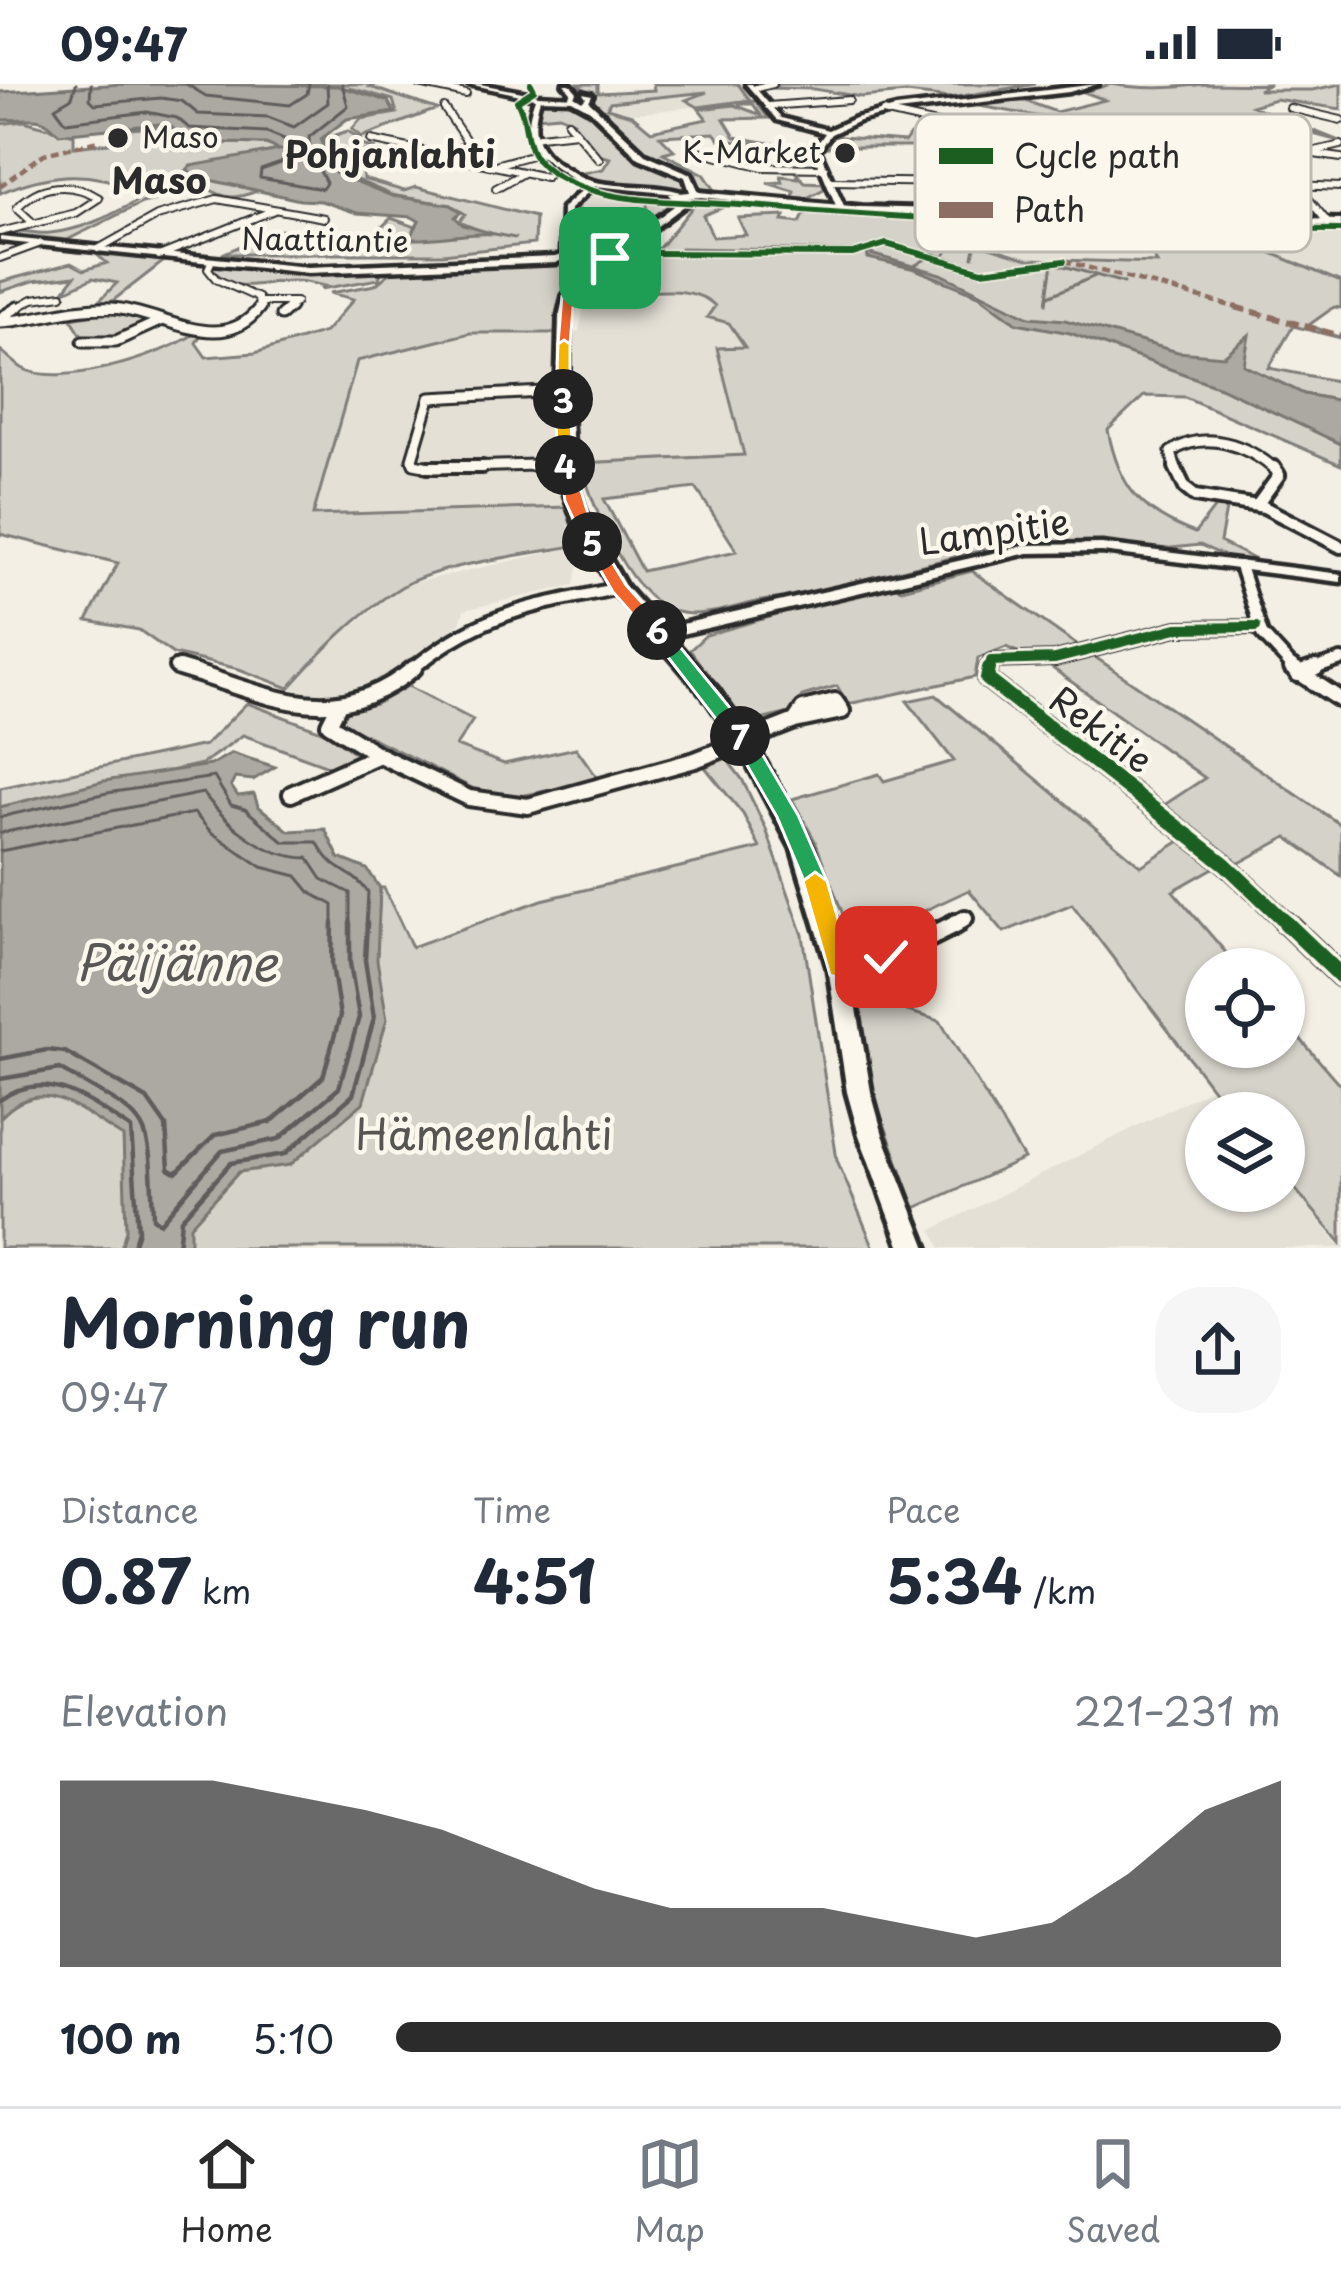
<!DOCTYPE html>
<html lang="en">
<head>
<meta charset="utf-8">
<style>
  body { margin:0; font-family:"Playpen Sans",sans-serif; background:#f6f6f7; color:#1f2937; height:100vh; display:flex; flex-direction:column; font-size:45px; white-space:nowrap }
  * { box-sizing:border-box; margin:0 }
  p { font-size:39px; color:#747a83 }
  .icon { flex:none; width:66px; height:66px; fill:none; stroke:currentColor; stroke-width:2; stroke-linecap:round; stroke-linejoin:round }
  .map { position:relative; height:1164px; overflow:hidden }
  .drawer { display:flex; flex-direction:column; background:#fff; flex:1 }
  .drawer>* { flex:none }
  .tools { position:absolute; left:1185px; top:864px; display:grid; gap:24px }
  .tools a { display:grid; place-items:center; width:120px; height:120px; border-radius:50%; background:#fff; box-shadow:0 3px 9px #0004; font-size:60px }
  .pin { position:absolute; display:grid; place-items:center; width:102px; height:102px; color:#fff; margin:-51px; border-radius:24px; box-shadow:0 6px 18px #0006 }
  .km { position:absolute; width:60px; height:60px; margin:-30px; border-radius:50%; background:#222; color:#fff; font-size:33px; line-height:60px; text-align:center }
  .round { display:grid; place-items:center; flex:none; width:126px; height:126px; border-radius:48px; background:#f6f6f7 }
  .overview { display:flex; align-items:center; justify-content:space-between; height:204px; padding:0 60px }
  h1 { font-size:66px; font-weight:700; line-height:90px }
  .metrics { display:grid; grid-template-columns:repeat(3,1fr); gap:18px; height:204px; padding:12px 60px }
  .metrics div { display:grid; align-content:center }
  .metrics b { font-size:60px; font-weight:700 }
  .metrics small { font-size:33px; font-weight:400 }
  .metrics p { font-size:33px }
  .chart { height:336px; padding:24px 60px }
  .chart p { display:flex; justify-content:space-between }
  .chart svg { width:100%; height:216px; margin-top:12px; fill:#2b2b2b; opacity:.7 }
  ul { padding:0 60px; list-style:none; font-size:39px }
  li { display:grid; grid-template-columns:192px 144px 1fr; align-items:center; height:90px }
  li i { height:30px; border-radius:15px; background:#2b2b2b }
  .status { display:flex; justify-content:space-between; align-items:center; height:84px; padding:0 60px; background:#fff; direction:ltr }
  .status svg { height:33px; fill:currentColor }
  .tabs { display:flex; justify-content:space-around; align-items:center; height:168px; border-top:3px solid #e0e1e3; background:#fff; font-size:33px; color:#747a83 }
  .tabs a { display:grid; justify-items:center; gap:6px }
  .tabs .active { color:#2b2b2b }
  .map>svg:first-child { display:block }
</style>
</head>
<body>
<div class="status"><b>09:47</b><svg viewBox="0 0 49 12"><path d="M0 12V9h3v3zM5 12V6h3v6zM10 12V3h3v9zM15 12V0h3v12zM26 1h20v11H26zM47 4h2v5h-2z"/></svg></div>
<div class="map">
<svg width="1341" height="1164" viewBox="0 0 1341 1164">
  <rect width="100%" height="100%" fill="#f3efe4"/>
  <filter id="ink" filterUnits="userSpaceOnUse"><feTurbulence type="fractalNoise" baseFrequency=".00833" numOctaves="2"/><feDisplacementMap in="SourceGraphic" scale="24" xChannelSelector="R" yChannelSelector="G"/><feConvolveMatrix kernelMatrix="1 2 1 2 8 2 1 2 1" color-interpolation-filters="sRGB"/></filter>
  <g filter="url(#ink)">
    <!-- built -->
    <path fill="#e4e0d6" d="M706,7L734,10L746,17L620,31L607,23L622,16Z
      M595,109L651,115L646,134L585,135L579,122Z
      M968,137L1125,141L1143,156L1158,180L1012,173L983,161Z
      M1198,146L1341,147V198L1272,169L1214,167Z
      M684,208L706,213L715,222L708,233L729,239L745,264L717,265L744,371L558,380L568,423L313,432L357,277L470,249L579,248L585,216Z
      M573,463L580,477L574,501L464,526L460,539L400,589L364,609L320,612L289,604L319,569L403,501Z
      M1210,1005L1231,1029H1206V1107H1284V1092L1341,1164H941L932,1146Z"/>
    <!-- green -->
    <path fill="#d5d2c9" stroke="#807e7a" stroke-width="3" fill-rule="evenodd" d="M296,0H377L370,3L437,25L362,53L352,45L361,35L397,29L393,16L354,5Z
      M575,0H598V9L654,6L653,0H738L750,16L698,23L686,16L707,8L610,18L607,24L632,31L651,47L707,35L699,25L735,21L761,31L753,20H738L756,17L768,34L724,35L735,53L798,64L720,56L714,49L660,52L674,66L663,69L704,90L715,106L725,110L793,115L794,107L767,99L783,98L781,92L798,94L797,90L805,98L823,99L824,105L797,119L700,109L694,94L650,73L590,17L595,10Z
      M780,0H1036L950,14L906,9L861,13L814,5L769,4Z
      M1111,0C1145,6 1173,4 1205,0C1226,0 1249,1 1270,0L1258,6H1312L1341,0V25L1275,15L1252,22L1339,57L1302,47L1151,39L1138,48L1251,72C1223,89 1186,75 1169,108L1245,129L1136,127L1122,95C1057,70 1006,65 937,68L931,66L941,63H824L830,52L905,58L910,51C965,60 1016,69 1065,37L967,20L1026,17L1056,28L1105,16L1084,8Z
      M542,16L575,17L634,69L680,91L687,100L680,106L635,105L578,90L603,85L610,74L598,71L572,41L574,37L559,31L537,33Z
      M24,37L74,51V63L126,57L128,48L114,46L173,42L182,58L266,60L282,65L188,87L257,107C236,115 227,116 207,104L142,119L67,156L0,149C17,143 33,151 50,149C81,146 108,133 135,118L132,105C86,84 45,90 0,109V40Z
      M348,47L360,55L352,59L373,64L366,67L385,77L362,83L363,95L404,107L416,103L535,133L534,160L443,170H222L277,146L373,152L391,134L416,143L411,154L486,149L459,138L465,130L451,121L391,111L338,88L337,75L323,55Z
      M648,113L671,120L642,150L620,164L571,161V126H579L593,137L646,134Z
      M695,120L729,121L703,131L713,153L746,151L738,134L785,132L783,137L800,139L805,129L968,137L983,161L1028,175L1157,179L1143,156L1272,169L1341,198V224L1334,223L1309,241L1341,254L1293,242L1269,284L1341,298V317L1304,310L1247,283L1229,307L1341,360V381L1185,313L1144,312L1108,346C1119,403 1140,428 1195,449L1218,419L1227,420L1220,458L1256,476L1229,474L1200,461L1162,465L1063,458L984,466L865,495L902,505L972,487L1081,564L1032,574L1006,563L978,574L975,593L848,620L837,602L802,612L790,629L743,640L690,566L706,551L823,518C807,517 791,515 776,515C745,517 713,534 682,529C631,523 592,422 581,379L744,371L717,264L745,263L729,239L707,233L715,222C689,194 621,213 585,216L660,163ZM696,404L737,467L642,487L604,415Z
      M571,163L615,166C582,189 558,206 557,249H470L357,277L313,431L568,423L584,460C535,470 440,479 401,503C358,529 322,567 289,604L239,585L173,570L139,546L87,537L118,479L0,450V266C7,271 14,279 22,284C58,305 161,272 194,250H201L196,259L206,273L255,269L325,248L354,215L330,209L375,201L391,188L559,181L571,173Z
      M95,169L164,177L106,222L93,223L117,199L93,194L63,208L75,192L33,197L0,208V198L71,179L84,186L107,179Z
      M212,183L220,182L381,188L379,195L321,205L325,202C315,200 305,197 295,197C265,195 233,215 212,183Z
      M119,226L152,237L123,254L83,253L71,234Z
      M1092,571L1341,741V792L1287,753L1232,783L1158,725L1205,694L1048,581Z
      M408,602L473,636L456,662L504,680L576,664L599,696L511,714L484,710L341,638L344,626L376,620Z
      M936,611L1141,782L1188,752L1222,779L1173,807L1240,885H1206V963H1284V936L1341,1002V1159L1284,1092V1029H1231L1072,820L1004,848L969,806L926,826L919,850L856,865L815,757L792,715L879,690L884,697L954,677L907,617Z
      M247,619L327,649L356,670L336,685L243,651L202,680L0,723V704L205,661Z
      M726,674L742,695L766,745L803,851L837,1076L874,1164H0V962L376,876L380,804H384L412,863L542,816L760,764L743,730L705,683Z
      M887,894L907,927L940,937L1024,1075L915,1124L872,1007L854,902Z"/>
    <!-- water -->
    <path fill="#aca9a2" stroke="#787772" stroke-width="3" d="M122,0L338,2L388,17L394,28L347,35L321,55L335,89L392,112L451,121L461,128L455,133L463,141L494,150C466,148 442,156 410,155L419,137L412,133L357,129L321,117L300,116L201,94L187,86L190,82L280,66L266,60L182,58L172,43L159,40L59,50C40,29 37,36 0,36V8Z
      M867,169L941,190L1030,233L1065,236L1178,268L1224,272L1249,251L1244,281L1304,310L1341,317V360L1220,303L1070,249L1017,239L979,211L915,185L868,174Z
      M232,669L275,683L253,696L235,694L231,702L238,712L254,710L258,722L289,747L325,745L339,774L367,785L380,804L377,876L387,935L363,1019L290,1081L239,1088L190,1142V1164H121L126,1146L123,1053C80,1028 43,988 0,1034V723L104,697L210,681Z"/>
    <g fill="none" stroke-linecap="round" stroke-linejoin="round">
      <!-- shore-far1 -->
      <path stroke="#5f5d5b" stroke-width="3" d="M76,0L72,13L55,23L66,38L147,28L177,34L189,44L267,48L284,55L288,68L281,79L261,86L260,94L322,105L326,99L310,67L309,53L348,22L342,0
        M91,0L90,15L95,20L161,14L182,17L198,30L268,33L294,43L328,19L327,0
        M186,0L206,12L290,21L307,10L309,0
        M0,733L107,709L214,693L231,721L245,725L284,758H317C336,792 349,783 368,808L366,842
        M0,749L203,709C229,743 265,773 308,774L322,795L350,809V842
        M0,767L194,729L211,748L262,783L297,792L311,809L333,821V842"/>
      <!-- shore -->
      <path stroke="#5f5d5b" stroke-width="4.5" d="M0,975L47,966L65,968L147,1015L166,1042L169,1085L176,1089L215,1051L271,1038L323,993L340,932L332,881L333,839
        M0,995L60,985C153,1040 149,1025 153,1134L160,1139L222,1067L279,1055L339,1004L359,933L350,879V839
        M0,1016C46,982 91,1018 131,1045L138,1146L133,1164
        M178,1164L181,1135L231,1079L285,1070L353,1011L374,934L365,876L367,839"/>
      <!-- stream -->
      <path stroke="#787772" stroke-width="3" d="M934,147L935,141
        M494,150L515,154
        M931,162L934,150
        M681,164L856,167
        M932,169L983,185L1013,182
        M945,170L950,165L946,139
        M973,173L976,158
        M914,182L929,173
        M1049,212L1095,192
        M1047,219L1053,179L1124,199"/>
      <defs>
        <path id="minor-far4" d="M419,0L466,10
          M756,4L773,0
          M768,22L849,16
          M444,24L468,59L446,72
          M1290,24L1341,36
          M883,28L958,45L994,44
          M568,38L599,75
          M1171,49L1341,74
          M531,53L576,48
          M371,56L546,93
          M699,67L763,83L825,84
          M495,81L542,68
          M831,97L959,99L1035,107
          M496,104L523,89
          M1221,108L1250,99L1341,103
          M1328,139L1291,93L1315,67L1341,61
          M0,148L76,129L99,114C72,97 39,99 17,124L32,138
          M98,165L157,132L217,115L324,134
          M159,172L274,126
          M0,174L41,159
          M211,178L208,185L216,195L258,214L259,226
          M261,218H296L286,226
          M13,226L33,215L62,211
          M82,226H129"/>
        <path id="minor-far3" d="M281,231L290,223
          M0,234L18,223
          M0,238C37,236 75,222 112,224C162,227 222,275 260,223
          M83,257H116L160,237
          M563,307L430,314L412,375L414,380L435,384L565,380
          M1176,386L1171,368C1205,345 1247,361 1276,386"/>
        <path id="minor-far2" d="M427,383H483
          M1175,383L1185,404L1195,412L1264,423L1341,463
          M1258,420L1279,391L1274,383
          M1240,482L1262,550L1296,587
          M175,583L189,587
          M410,587C482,527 531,523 619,504
          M989,587L991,577L1055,575L1177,544L1256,543
          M1307,587L1341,576"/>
        <path id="minor-far1" d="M179,584C266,609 334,651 414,584
          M989,584L987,595L1225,780L1290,842
          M1292,584L1341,616
          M1298,590L1316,584
          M835,617L842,627L795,637L803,625Z
          M338,622L329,640L379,671
          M291,710L379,671L469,714L528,722L695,676L795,637
          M952,842L965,834"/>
        <path id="minor" d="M1286,839L1341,892
          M839,883L905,865L957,839"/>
        <path id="tertiary" d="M468,0H480L538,11L574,13L572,16L540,15C529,50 537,68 569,86C577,91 586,96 595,98C623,104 654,100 681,108L677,110L595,102L570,125L569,172L556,179L308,189L0,157V153L308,183L555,173L561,171L562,124L587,102L581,101C548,74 515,69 535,14Z
          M746,0H752L781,34L828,46L855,34L896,24L1098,0L1069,8L896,28L859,37L831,50L819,66L845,124L841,126L837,124L813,66L825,49L777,36Z
          M1102,460L1341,490V498L1102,468L1028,469L660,555L653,550L660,545L1028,461Z"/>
        <path id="secondary" d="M564,0H570L577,8L574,12L582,17L586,13L583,9L592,11L589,17L645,70L691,90L699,108L862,123L1341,136V142L849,128L702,113L672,115L669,110L690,108L685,93L639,74L590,26L568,14L571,8Z
          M685,114L692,116L588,194L574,212L569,233V307L575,397L588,437L625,502L717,605L752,655L812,764L850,883L871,1008L883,1051L927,1164H901L859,1051L847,1008L828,883L792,764L739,663L705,613L611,504L574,437L561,397L557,307L559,233L564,212L582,190Z"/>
      </defs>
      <!-- minor-far4 casing -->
      <use href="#minor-far4" stroke="#2b2b2b" stroke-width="10"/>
      <!-- minor-far3 casing -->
      <use href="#minor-far3" stroke="#2b2b2b" stroke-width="15"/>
      <!-- minor-far2 casing -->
      <use href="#minor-far2" stroke="#2b2b2b" stroke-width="18"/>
      <!-- minor-far1 casing -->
      <use href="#minor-far1" stroke="#2b2b2b" stroke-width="22"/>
      <!-- minor casing -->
      <use href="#minor" stroke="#2b2b2b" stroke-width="26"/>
      <!-- tertiary casing -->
      <use href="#tertiary" stroke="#2b2b2b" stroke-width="9"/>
      <!-- secondary casing -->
      <use href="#secondary" stroke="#2b2b2b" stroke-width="10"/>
      <!-- minor-far4 -->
      <use href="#minor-far4" stroke="#fbf7ec" stroke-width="6"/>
      <!-- minor-far3 -->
      <use href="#minor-far3" stroke="#fbf7ec" stroke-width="9"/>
      <!-- minor-far2 -->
      <use href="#minor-far2" stroke="#fbf7ec" stroke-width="10"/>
      <!-- minor-far1 -->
      <use href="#minor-far1" stroke="#fbf7ec" stroke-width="14"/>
      <!-- minor -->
      <use href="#minor" stroke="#fbf7ec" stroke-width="16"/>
      <!-- tertiary -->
      <use href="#tertiary" fill="#fbf7ec" fill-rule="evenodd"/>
      <!-- secondary -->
      <use href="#secondary" fill="#fbf7ec" fill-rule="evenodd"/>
      <!-- quiet-far1 -->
      <path stroke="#8d6e63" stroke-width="4.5" stroke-dasharray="8 4.5" stroke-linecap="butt" d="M0,102L44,70L99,57
        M1064,177L1246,226"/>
      <!-- quiet -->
      <path stroke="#8d6e63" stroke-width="6" stroke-dasharray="12 6" stroke-linecap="butt" d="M1235,223L1341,252"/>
      <defs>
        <path id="cycleway-far3" d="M531,0L534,6L517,17C533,43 516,69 559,93C612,122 681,116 739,121C940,138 1142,146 1341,146
          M650,169L853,170L886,160L982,187L1064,177"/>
        <path id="cycleway-far2" d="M989,587L991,577L1055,575L1177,544L1256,543"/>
        <path id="cycleway-far1" d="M989,584L987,595L1225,780L1290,842"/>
        <path id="cycleway" d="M1286,839L1341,892"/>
      </defs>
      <!-- cycleway-far3 casing -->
      <use href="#cycleway-far3" stroke="#fbf7ec" stroke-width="9"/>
      <!-- cycleway-far2 casing -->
      <use href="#cycleway-far2" stroke="#fbf7ec" stroke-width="16"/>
      <!-- cycleway-far1 casing -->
      <use href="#cycleway-far1" stroke="#fbf7ec" stroke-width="21"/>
      <!-- cycleway casing -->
      <use href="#cycleway" stroke="#fbf7ec" stroke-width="24"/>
      <!-- cycleway-far3 -->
      <use href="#cycleway-far3" stroke="#1b5e20" stroke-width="6"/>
      <!-- cycleway-far2 -->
      <use href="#cycleway-far2" stroke="#1b5e20" stroke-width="10"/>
      <!-- cycleway-far1 -->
      <use href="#cycleway-far1" stroke="#1b5e20" stroke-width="14"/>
      <!-- cycleway -->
      <use href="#cycleway" stroke="#1b5e20" stroke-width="16"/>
    </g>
  </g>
  <!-- split-1 -->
  <path fill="#22a559" stroke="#fff" stroke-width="3" d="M610,171L614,177L589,194L573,215H564L581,190Z"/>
  <!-- split-2 -->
  <path fill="#f0652b" stroke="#fff" stroke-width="3" d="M568,209L574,212L570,260L564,263L558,260L562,212Z"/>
  <!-- split-3 -->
  <path fill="#f5b400" stroke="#fff" stroke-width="3" d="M564,256L570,260V315L563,319L556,315L558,260Z"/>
  <!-- split-4 -->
  <path fill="#f5b400" stroke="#fff" stroke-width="3" d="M563,311L570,315L573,381L565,386L557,381L556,315Z"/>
  <!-- split-5 -->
  <path fill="#f0652b" stroke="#fff" stroke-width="3" d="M560,378L573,381L598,462L584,458L565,417Z"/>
  <!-- split-6 -->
  <path fill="#f0652b" stroke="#fff" stroke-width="3" d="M586,455H598L626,501L663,542V550H650L613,508L584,458Z"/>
  <!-- split-7 -->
  <path fill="#22a559" stroke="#fff" stroke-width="3" d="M657,540L663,542L748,646V657H733L650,550L647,546Z"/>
  <!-- split-8 -->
  <path fill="#22a559" stroke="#fff" stroke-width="3" d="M740,644L748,646L798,731L827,797L824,804H807L777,733L730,652Z"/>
  <!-- split-9 -->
  <path fill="#f5b400" stroke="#fff" stroke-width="3" d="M815,788L827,797L848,870L886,862L898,873L895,881L839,894L830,891L803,797Z"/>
  <!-- markers -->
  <g fill="#2b2b2b" stroke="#fbf7ec" stroke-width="4.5">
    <circle cx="118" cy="54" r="12"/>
    <circle cx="845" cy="69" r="12"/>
  </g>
  <g text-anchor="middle" stroke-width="9" stroke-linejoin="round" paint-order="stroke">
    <!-- far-poi labels -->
    <g font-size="30" fill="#2b2b2b" stroke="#fbf7ec" text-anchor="start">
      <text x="142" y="64">Maso</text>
      <text x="821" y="79" text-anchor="end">K-Market</text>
    </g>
    <!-- far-street labels -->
    <g font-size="30" fill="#2b2b2b" stroke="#fbf7ec">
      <text transform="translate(325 157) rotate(1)" y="10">Naattiantie</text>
    </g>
    <!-- far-quarter labels -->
    <g font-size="36" font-weight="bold" fill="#2b2b2b" stroke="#fbf7ec">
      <text x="390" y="84">Pohjanlahti</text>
      <text x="159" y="110">Maso</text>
    </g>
    <!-- street labels -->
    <g font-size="36" fill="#2b2b2b" stroke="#fbf7ec">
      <text transform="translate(994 448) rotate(-8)" y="13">Lampitie</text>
      <text transform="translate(1101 646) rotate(37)" y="13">Rekitie</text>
    </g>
    <!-- near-park labels -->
    <g font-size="42" fill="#565552" stroke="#fbf7ec">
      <text x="484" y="1066">Hämeenlahti</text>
    </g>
    <!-- near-water labels -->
    <g font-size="48" font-style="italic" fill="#585755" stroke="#fbf7ec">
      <text x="176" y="897">Päijänne</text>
    </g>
  </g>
  <!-- legend -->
  <rect x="915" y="30" width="396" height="138" rx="18" fill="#fbf7ec" stroke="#bdbab2" stroke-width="3"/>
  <rect x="939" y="64" width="54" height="16" fill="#1b5e20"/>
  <rect x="939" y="118" width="54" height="16" fill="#8d6e63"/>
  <g font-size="33" fill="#2b2b2b">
    <text x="1014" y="84">Cycle path</text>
    <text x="1014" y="138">Path</text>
  </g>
</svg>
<div class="tools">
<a><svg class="icon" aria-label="locate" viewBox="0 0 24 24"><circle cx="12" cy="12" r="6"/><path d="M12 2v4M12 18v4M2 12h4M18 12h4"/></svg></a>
<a><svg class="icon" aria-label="layers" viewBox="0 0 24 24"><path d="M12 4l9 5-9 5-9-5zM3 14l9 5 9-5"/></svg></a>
</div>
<div class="pin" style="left:610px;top:174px;background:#1e9e55"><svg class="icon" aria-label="arrive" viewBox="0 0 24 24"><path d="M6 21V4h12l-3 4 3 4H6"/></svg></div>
<div class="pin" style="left:886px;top:873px;background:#d93025"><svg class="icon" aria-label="check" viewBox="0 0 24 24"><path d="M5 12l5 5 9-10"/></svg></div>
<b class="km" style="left:563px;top:315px">3</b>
<b class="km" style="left:565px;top:381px">4</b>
<b class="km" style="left:592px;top:458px">5</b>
<b class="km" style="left:657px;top:546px">6</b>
<b class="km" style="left:740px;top:652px">7</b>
</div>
<section class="drawer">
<div class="overview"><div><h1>Morning run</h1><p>09:47</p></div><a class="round"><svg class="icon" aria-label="share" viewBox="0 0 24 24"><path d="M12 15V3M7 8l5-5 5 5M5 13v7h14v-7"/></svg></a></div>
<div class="metrics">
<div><p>Distance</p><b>0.87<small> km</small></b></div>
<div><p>Time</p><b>4:51</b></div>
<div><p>Pace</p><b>5:34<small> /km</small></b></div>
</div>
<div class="chart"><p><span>Elevation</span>221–231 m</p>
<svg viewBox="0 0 160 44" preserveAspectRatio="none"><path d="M0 44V6L10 6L20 6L30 9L40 12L50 16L60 22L70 28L80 32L90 32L100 32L110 35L120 38L130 35L140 25L150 12L160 6V44z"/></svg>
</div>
<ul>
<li><b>100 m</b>5:10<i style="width:100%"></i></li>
</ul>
</section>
<nav class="tabs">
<a class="active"><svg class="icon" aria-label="home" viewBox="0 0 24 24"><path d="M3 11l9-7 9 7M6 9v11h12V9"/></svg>Home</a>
<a><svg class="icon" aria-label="map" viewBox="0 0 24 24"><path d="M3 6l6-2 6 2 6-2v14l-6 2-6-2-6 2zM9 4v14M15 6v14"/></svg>Map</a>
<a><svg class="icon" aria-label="saved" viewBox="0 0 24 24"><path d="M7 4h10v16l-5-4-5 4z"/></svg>Saved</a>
</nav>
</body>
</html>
